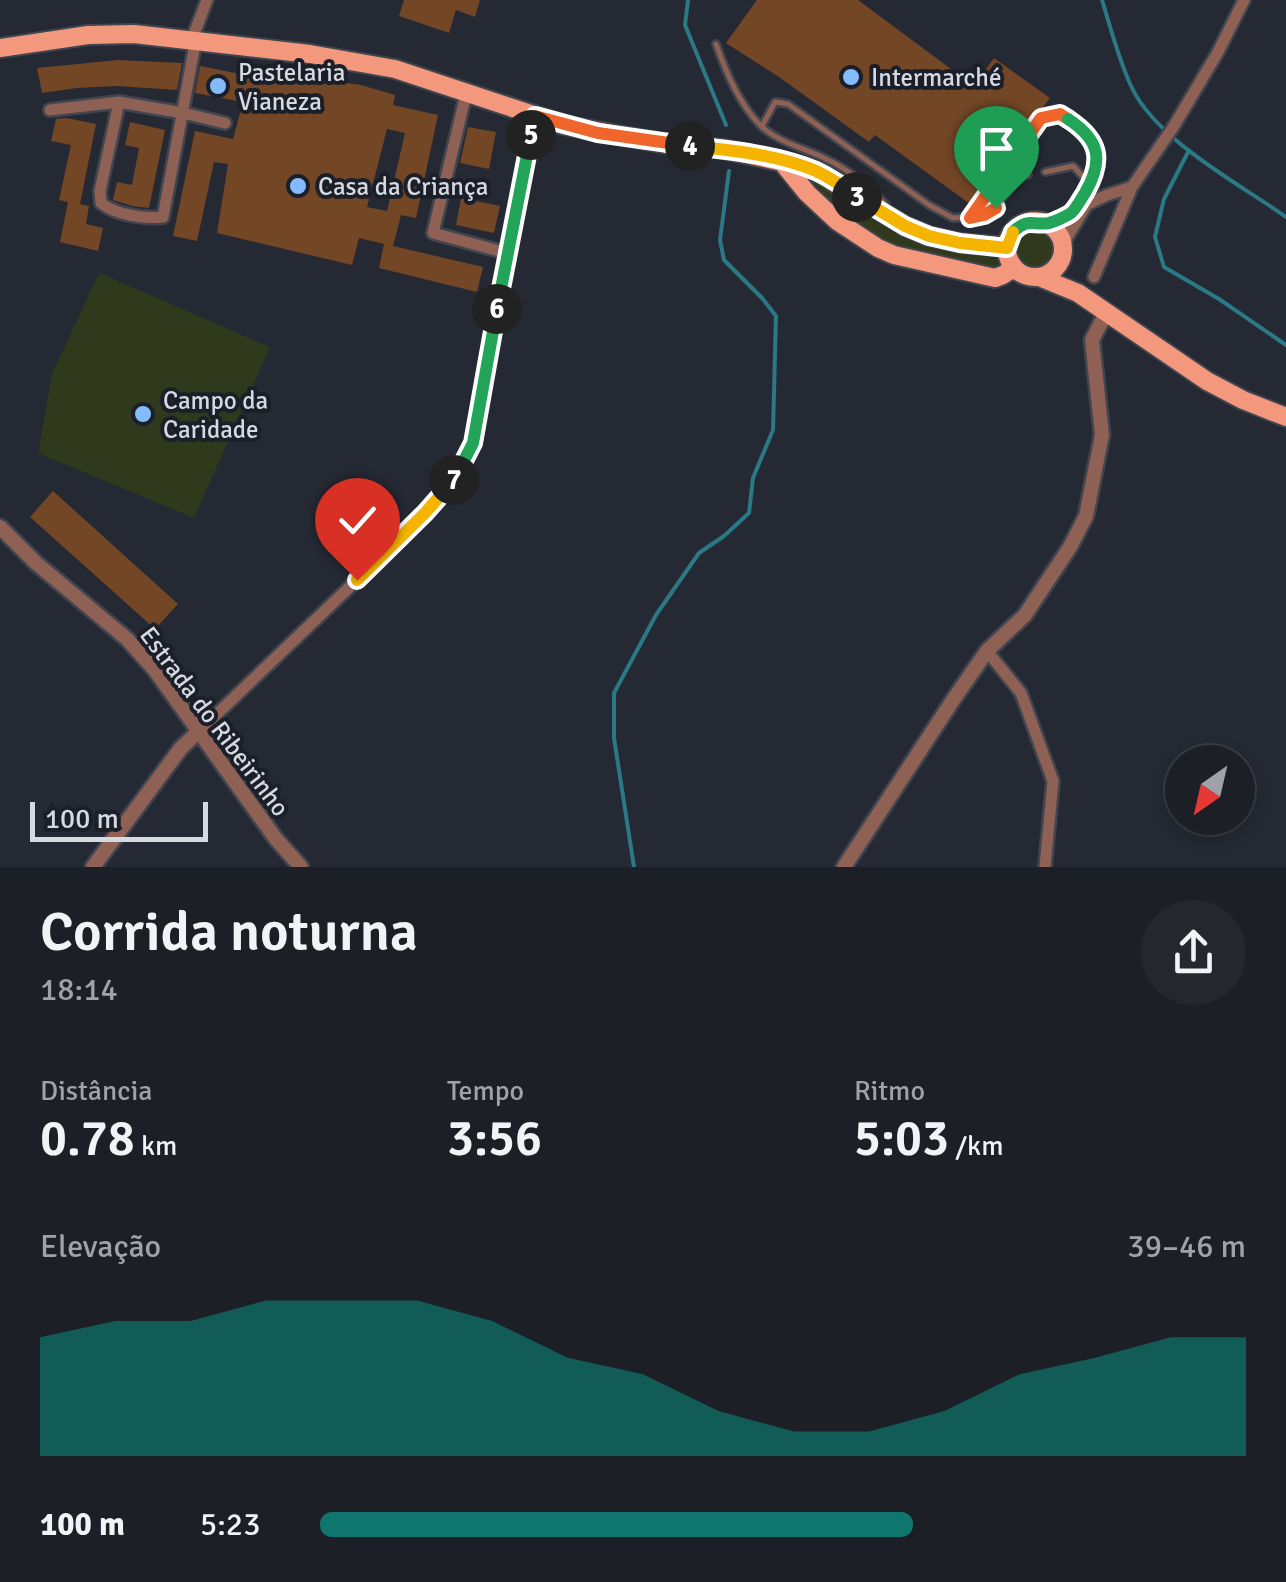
<!DOCTYPE html>
<html lang="pt">
<head>
<meta charset="utf-8">
<style>
  body { margin:0; font-family:Signika,sans-serif; background:#25272e; color:#f1f3f6; height:100vh; display:flex; flex-direction:column; font-size:38px; white-space:nowrap }
  * { box-sizing:border-box; margin:0 }
  p { font-size:32px; color:#a0a2a7 }
  .icon { flex:none; width:55px; height:55px; fill:none; stroke:currentColor; stroke-width:2; stroke-linecap:round; stroke-linejoin:round }
  .map { position:relative; height:867px; overflow:hidden }
  .drawer { display:flex; flex-direction:column; background:#1c1f26; flex:1 }
  .drawer>* { flex:none }
  .needle { width:65px; rotate:214deg }
  .tools { position:absolute; left:1165px; top:745px; display:grid; gap:20px }
  .tools a { display:grid; place-items:center; width:90px; height:90px; border-radius:50%; background:#1c1f26; box-shadow:0 5px 15px #0003,0 0 0 2px #3a3d43; font-size:50px }
  .scale { position:absolute; left:30px; bottom:25px; width:178px; box-sizing:border-box; padding-left:10px; border:5px solid #d6d9e0; border-top:0; font-size:28px; line-height:35px; white-space:nowrap; color:#d6d9e0; -webkit-text-stroke:8px #1b1f29; paint-order:stroke }
  .pin { position:absolute; display:grid; place-items:center; width:85px; height:85px; color:#fff; margin:-102px -42px; border-radius:50% 50% 50% 0; rotate:-45deg; box-shadow:0 0 10px #0007 }
  .pin .icon { rotate:45deg }
  .km { position:absolute; width:50px; height:50px; margin:-25px; border-radius:50%; background:#222; color:#fff; font-size:28px; line-height:50px; text-align:center }
  .round { display:grid; place-items:center; flex:none; width:105px; height:105px; border-radius:52px; background:#25272e }
  .head { display:flex; align-items:center; justify-content:space-between; height:170px; padding:0 40px }
  h1 { font-size:55px; font-weight:600; line-height:75px }
  .stats { display:grid; grid-template-columns:repeat(3,1fr); gap:15px; height:170px; padding:10px 40px }
  .stats div { display:grid; align-content:center }
  .stats b { font-size:50px; font-weight:600 }
  .stats small { font-size:28px; font-weight:400 }
  .stats p { font-size:28px }
  .chart { height:280px; padding:20px 40px }
  .chart p { display:flex; justify-content:space-between }
  .chart svg { width:100%; height:180px; margin-top:10px; fill:#0f766e; opacity:.7 }
  ul { padding:0 40px; list-style:none; font-size:32px }
  li { display:grid; grid-template-columns:160px 120px 1fr; align-items:center; height:75px }
  li i { height:25px; border-radius:12px; background:#0f766e }
  .map>svg:first-child { display:block }
</style>
</head>
<body>
<div class="map">
<svg width="1286" height="867" viewBox="0 0 1286 867">
  <rect width="100%" height="100%" fill="#252933"/>
  <!-- green -->
  <path fill="#31391d" d="M807,176L816,180C854,206 889,235 935,246C953,251 972,251 991,253L998,259L999,264L991,269L892,247L858,228L806,185L805,178Z
    M1018 250a19 19 0 1 1 38 0a19 19 0 1 1-38 0Z
    M99,273L270,347L194,518L38,453L52,374Z"/>
  <g fill="none" stroke-linecap="round" stroke-linejoin="round">
    <!-- stream -->
    <path stroke="#2a7985" stroke-width="4" d="M688,0L685,25L726,125
      M1102,0C1111,29 1119,61 1132,88C1158,141 1238,183 1286,217
      M1189,150L1164,199L1155,237L1164,267L1219,299L1286,345
      M634,867L614,738V693L656,615L699,553L724,536L749,513L753,478L773,430L776,316L762,298L724,260L720,240L729,171"/>
  </g>
  <!-- building -->
  <path fill="#734626" fill-rule="evenodd" d="M404,0H480L475,17L456,10L449,33L399,16Z
    M757,0H858L974,86L994,58L1050,98L970,204L875,135L869,142L779,77L726,43Z
    M118,60L182,63L177,90L116,86L77,88L42,93L37,68Z
    M200,66L250,76L252,70L361,85L395,95L393,105L438,115L416,218L401,215L393,246L483,267L477,292L379,268L384,244L359,238L352,265L217,233L228,164L214,162L197,241L173,236L195,131L233,139L243,102L195,93ZM387,129L405,133L387,211L367,207Z
    M66,118L96,124L80,204L89,206L86,224L103,228L98,251L60,242L68,202L59,200L71,145L51,141L56,119Z
    M130,122L165,130L149,208L132,206L113,200L117,182L132,185L139,148L125,145Z
    M468,127L496,132L489,169L460,163Z
    M461,198L500,206L494,233L456,225Z
    M53,491L178,604L155,629L30,517Z"/>
  <g fill="none" stroke-linecap="round" stroke-linejoin="round">
    <defs>
      <path id="service" d="M716,44C726,72 739,104 761,126C778,142 804,148 824,158C850,170 867,185 886,205
        M762,126L775,102L788,104L929,205L953,218L970,217L1041,118L1060,115C1105,144 1106,161 1077,205
        M1045,172L1073,166L1089,183
        M970,217C996,214 1004,196 1018,177L1028,175"/>
      <path id="minor" d="M192,39L207,0
        M466,94L433,233L507,253
        M119,102L100,191L101,203C116,215 144,219 163,217L196,39
        M50,110L119,102L183,113L225,123
        M1048,223L1107,195L1132,187L1174,126L1218,52L1244,0
        M1063,244L1086,206
        M1094,277L1132,187
        M987,651L1021,693L1053,781L1045,867
        M198,732L357,580L425,513L457,477L473,443L500,288L535,116"/>
      <path id="tertiary" d="M0,527L36,563L127,639L154,669L276,839L301,867
        M93,867L181,748L198,732
        M844,867L953,700L987,651L1025,615L1070,547L1086,516L1102,435L1092,340L1106,313"/>
      <path id="primary" d="M0,48L88,35L134,34L310,54L395,69L564,125L667,144L723,149L800,166L819,173L905,226L929,236L960,243L1007,247
        M782,162L807,193L837,221L878,248L894,255L995,278L1003,275L1014,268
        M1007 249a28 28 0 1 1 56 0a28 28 0 1 1-56 0Z
        M1039,277L1078,293L1207,381L1243,400L1286,417"/>
    </defs>
    <!-- service casing -->
    <use href="#service" stroke="#41454f" stroke-width="10"/>
    <!-- minor casing -->
    <use href="#minor" stroke="#41454f" stroke-width="16"/>
    <!-- tertiary casing -->
    <use href="#tertiary" stroke="#41454f" stroke-width="19"/>
    <!-- primary casing -->
    <use href="#primary" stroke="#41454f" stroke-width="22"/>
    <!-- service -->
    <use href="#service" stroke="#8e6154" stroke-width="5"/>
    <!-- minor -->
    <use href="#minor" stroke="#8e6154" stroke-width="11"/>
    <!-- tertiary -->
    <use href="#tertiary" stroke="#8e6154" stroke-width="14"/>
    <!-- primary -->
    <use href="#primary" stroke="#f3987d" stroke-width="18"/>
  </g>
  <g fill="none" stroke-linecap="round" stroke-linejoin="round">
    <defs>
      <path id="split-1" d="M996,208L984,215L970,218L1041,118L1060,114L1068,119"/>
      <path id="split-2" d="M1013,232C1029,217 1032,226 1049,223C1054,222 1067,216 1071,213C1076,209 1081,199 1085,193C1104,160 1100,140 1068,119"/>
      <path id="split-3" d="M857,197L905,226L929,236L960,243L1007,248L1013,232"/>
      <path id="split-4" d="M690,146C731,150 778,155 816,171C831,178 844,187 857,197"/>
      <path id="split-5" d="M531,135L535,116L598,133L690,146"/>
      <path id="split-6" d="M497,309L531,135"/>
      <path id="split-7" d="M454,480L473,443L497,309"/>
      <path id="split-8" d="M357,580L425,513L454,480"/>
    </defs>
    <!-- split-1 casing -->
    <use href="#split-1" stroke="#fff" stroke-width="20"/>
    <!-- split-2 casing -->
    <use href="#split-2" stroke="#fff" stroke-width="20"/>
    <!-- split-3 casing -->
    <use href="#split-3" stroke="#fff" stroke-width="20"/>
    <!-- split-4 casing -->
    <use href="#split-4" stroke="#fff" stroke-width="20"/>
    <!-- split-5 casing -->
    <use href="#split-5" stroke="#fff" stroke-width="20"/>
    <!-- split-6 casing -->
    <use href="#split-6" stroke="#fff" stroke-width="20"/>
    <!-- split-7 casing -->
    <use href="#split-7" stroke="#fff" stroke-width="20"/>
    <!-- split-8 casing -->
    <use href="#split-8" stroke="#fff" stroke-width="20"/>
    <!-- split-1 -->
    <use href="#split-1" stroke="#f0652b" stroke-width="12"/>
    <!-- split-2 -->
    <use href="#split-2" stroke="#22a559" stroke-width="12"/>
    <!-- split-3 -->
    <use href="#split-3" stroke="#f5b400" stroke-width="12"/>
    <!-- split-4 -->
    <use href="#split-4" stroke="#f5b400" stroke-width="12"/>
    <!-- split-5 -->
    <use href="#split-5" stroke="#f0652b" stroke-width="12"/>
    <!-- split-6 -->
    <use href="#split-6" stroke="#22a559" stroke-width="12"/>
    <!-- split-7 -->
    <use href="#split-7" stroke="#22a559" stroke-width="12"/>
    <!-- split-8 -->
    <use href="#split-8" stroke="#f5b400" stroke-width="12"/>
  </g>
  <!-- markers -->
  <g fill="#84bcfb" stroke="#1b1f29" stroke-width="4">
    <circle cx="851" cy="77" r="10"/>
    <circle cx="218" cy="86" r="10"/>
    <circle cx="298" cy="186" r="10"/>
    <circle cx="143" cy="414" r="10"/>
  </g>
  <g text-anchor="middle" stroke-width="8" stroke-linejoin="round" paint-order="stroke">
    <!-- poi labels -->
    <g font-size="25" fill="#d6d9e0" stroke="#1b1f29" text-anchor="start">
      <text x="238" y="81">Pastelaria<tspan x="238" dy="29">Vianeza</tspan></text>
      <text x="871" y="86">Intermarché</text>
      <text x="318" y="195">Casa da Criança</text>
      <text x="163" y="409">Campo da<tspan x="163" dy="29">Caridade</tspan></text>
    </g>
    <!-- street labels -->
    <g font-size="25" fill="#d6d9e0" stroke="#1b1f29">
      <text transform="translate(215 721) rotate(53)" y="9">Estrada do Ribeirinho</text>
    </g>
  </g>
</svg>
<div class="tools">
<a><svg class="needle" viewBox="-14 -14 28 28"><path d="M0-13l5 13h-10z" fill="#e53935"/><path d="M0 13l5-13h-10z" fill="#a0a2a7"/></svg></a>
</div>
<div class="scale">100 m</div>
<div class="pin" style="left:996px;top:208px;background:#1e9e55"><svg class="icon" aria-label="arrive" viewBox="0 0 24 24"><path d="M6 21V4h12l-3 4 3 4H6"/></svg></div>
<div class="pin" style="left:357px;top:580px;background:#d93025"><svg class="icon" aria-label="check" viewBox="0 0 24 24"><path d="M5 12l5 5 9-10"/></svg></div>
<b class="km" style="left:857px;top:197px">3</b>
<b class="km" style="left:690px;top:146px">4</b>
<b class="km" style="left:531px;top:135px">5</b>
<b class="km" style="left:497px;top:309px">6</b>
<b class="km" style="left:454px;top:480px">7</b>
</div>
<section class="drawer">
<div class="head"><div><h1>Corrida noturna</h1><p>18:14</p></div><a class="round"><svg class="icon" aria-label="share" viewBox="0 0 24 24"><path d="M12 15V3M7 8l5-5 5 5M5 13v7h14v-7"/></svg></a></div>
<div class="stats">
<div><p>Distância</p><b>0.78<small> km</small></b></div>
<div><p>Tempo</p><b>3:56</b></div>
<div><p>Ritmo</p><b>5:03<small> /km</small></b></div>
</div>
<div class="chart"><p><span>Elevação</span>39–46 m</p>
<svg viewBox="0 0 160 44" preserveAspectRatio="none"><path d="M0 44V15L10 11L20 11L30 6L40 6L50 6L60 11L70 20L80 24L90 33L100 38L110 38L120 33L130 24L140 20L150 15L160 15V44z"/></svg>
</div>
<ul>
<li><b>100 m</b>5:23<i style="width:64%"></i></li>
</ul>
</section>
</body>
</html>
